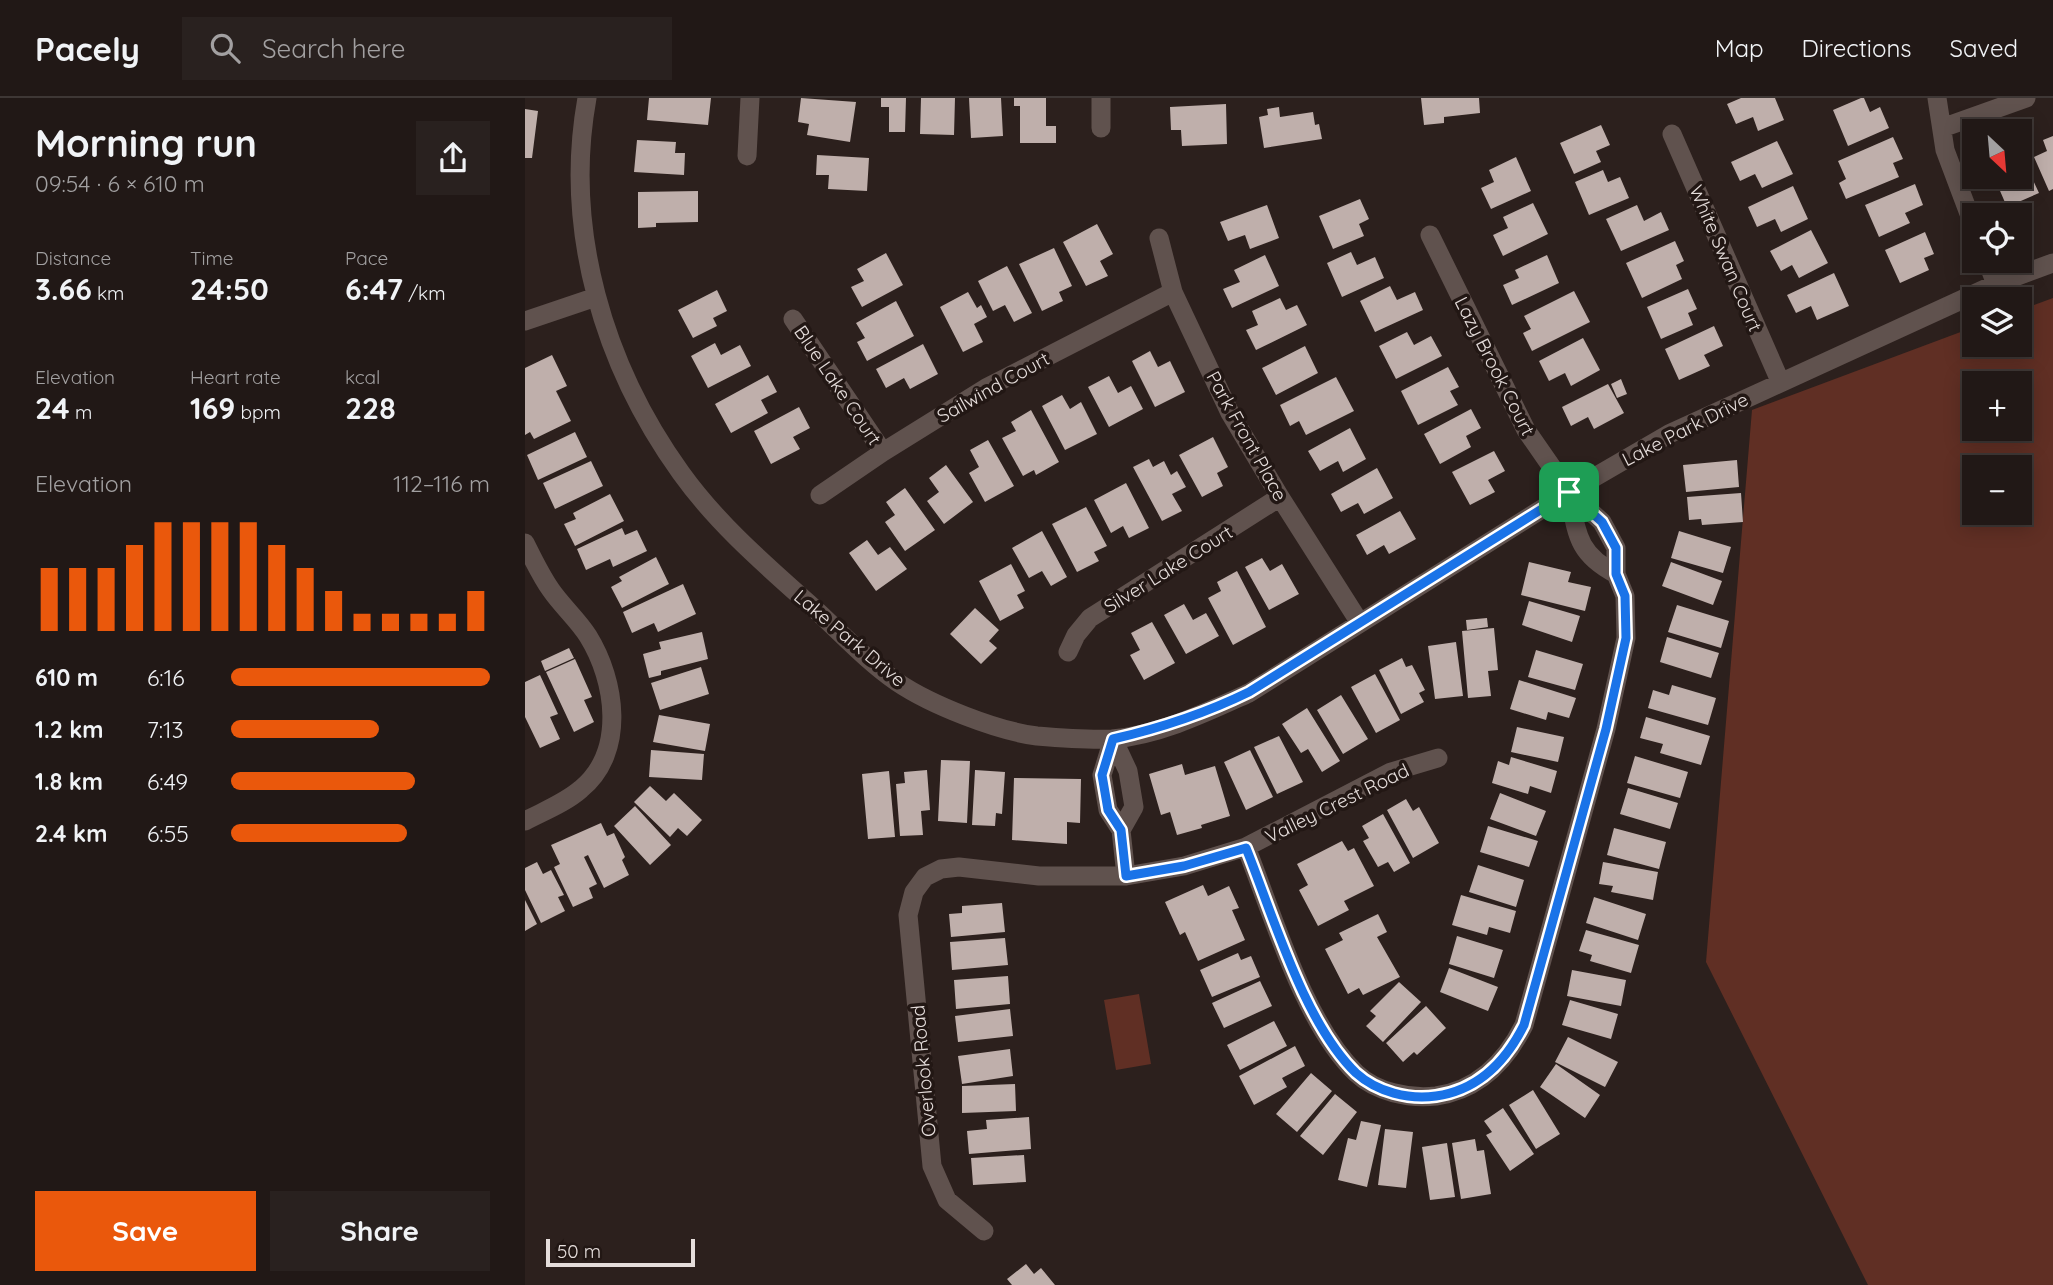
<!DOCTYPE html>
<html lang="en">
<head>
<meta charset="utf-8">
<style>
  body { margin:0; font-family:Quicksand,sans-serif; background:#29211f; color:#f1f3f6; height:100vh; display:flex; flex-direction:column; font-size:26px; white-space:nowrap }
  * { box-sizing:border-box; margin:0 }
  p { font-size:23px; color:#a2a0a1 }
  .icon { flex:none; width:38px; height:38px; fill:none; stroke:currentColor; stroke-width:2; stroke-linecap:round; stroke-linejoin:round }
  .map { position:relative; flex:1; overflow:hidden }
  .details { display:flex; flex-direction:column; background:#211816; width:525px }
  .details>* { flex:none }
  .needle { width:46px; rotate:154deg }
  .controls { position:absolute; left:1437px; top:21px; display:grid; gap:14px }
  .controls a { display:grid; place-items:center; width:70px; height:70px; border-radius:0px; background:#211816; box-shadow:0 4px 18px #0003,0 0 0 2px #3e3735; font-size:35px }
  .scale { position:absolute; left:21px; bottom:18px; width:149px; box-sizing:border-box; padding-left:7px; border:4px solid #e5dddb; border-top:0; font-size:19px; line-height:24px; white-space:nowrap; color:#e5dddb; -webkit-text-stroke:5px #221714; paint-order:stroke }
  .pin { position:absolute; display:grid; place-items:center; width:60px; height:60px; color:#fff; margin:-30px; border-radius:14px; box-shadow:0 4px 10px #0006 }
  .round { display:grid; place-items:center; flex:none; width:74px; height:74px; border-radius:0px; background:#29211f }
  .overview { display:flex; align-items:center; justify-content:space-between; height:119px; padding:0 35px }
  h1 { font-size:38px; font-weight:700; line-height:52px }
  .figures { display:grid; grid-template-columns:repeat(3,1fr); gap:10px; height:119px; padding:7px 35px }
  .figures div { display:grid; align-content:center }
  .figures b { font-size:30px; font-weight:700 }
  .figures small { font-size:19px; font-weight:400 }
  .figures p { font-size:19px }
  .chart { height:196px; padding:14px 35px }
  .chart p { display:flex; justify-content:space-between }
  .chart svg { width:100%; height:126px; margin-top:7px; stroke:#ea580c; stroke-width:6 }
  .button { display:flex; gap:14px; margin-top:auto; padding:14px 35px }
  .button a { flex:1; height:80px; border-radius:0px; background:#ea580c; color:#fff; font-size:28px; font-weight:700; line-height:80px; text-align:center }
  .button a+a { background:#29211f; color:#f1f3f6 }
  ul { padding:0 35px; list-style:none; font-size:23px }
  li { display:grid; grid-template-columns:112px 84px 1fr; align-items:center; height:52px }
  li i { height:18px; border-radius:9px; background:#ea580c }
  header { display:flex; align-items:center; gap:42px; box-sizing:border-box; height:98px; padding:0 35px; background:#211816; border-bottom:2px solid #3e3735 }
  header strong { font-size:33px }
  nav { display:flex; gap:38px; margin-inline-start:auto; font-size:24px }
  .search { width:490px; height:63px; background:#29211f; display:flex; align-items:center; gap:18px; box-sizing:border-box; padding:0 24px; border-radius:0px; color:#a2a0a1; font-size:26px }
  main { display:flex; flex:1; min-height:0 }
  .map>svg:first-child { display:block }
</style>
</head>
<body>
<header>
<strong>Pacely</strong>
<div class="search"><svg class="icon" aria-label="search" viewBox="0 0 24 24"><circle cx="10" cy="10" r="6"/><path d="M15 15l6 6"/></svg>Search here</div>
<nav><a>Map</a><a>Directions</a><a>Saved</a></nav>
</header>
<main>
<section class="details">
<div class="overview"><div><h1>Morning run</h1><p>09:54 · 6 × 610 m</p></div><a class="round"><svg class="icon" aria-label="share" viewBox="0 0 24 24"><path d="M12 15V3M7 8l5-5 5 5M5 13v7h14v-7"/></svg></a></div>
<div class="figures">
<div><p>Distance</p><b>3.66<small> km</small></b></div>
<div><p>Time</p><b>24:50</b></div>
<div><p>Pace</p><b>6:47<small> /km</small></b></div>
</div>
<div class="figures">
<div><p>Elevation</p><b>24<small> m</small></b></div>
<div><p>Heart rate</p><b>169<small> bpm</small></b></div>
<div><p>kcal</p><b>228</b></div>
</div>
<div class="chart"><p><span>Elevation</span>112–116 m</p>
<svg viewBox="0 0 160 44" preserveAspectRatio="none"><path d="M5 44V22M15 44V22M25 44V22M35 44V14M45 44V6M55 44V6M65 44V6M75 44V6M85 44V14M95 44V22M105 44V30M115 44V38M125 44V38M135 44V38M145 44V38M155 44V30"/></svg>
</div>
<ul>
<li><b>610 m</b>6:16<i style="width:100%"></i></li>
<li><b>1.2 km</b>7:13<i style="width:57%"></i></li>
<li><b>1.8 km</b>6:49<i style="width:71%"></i></li>
<li><b>2.4 km</b>6:55<i style="width:68%"></i></li>
</ul>
<div class="button"><a>Save</a><a>Share</a></div>
</section>
<div class="map">
<svg width="1528" height="1187" viewBox="0 0 1528 1187">
  <rect width="100%" height="100%" fill="#2c201d"/>
  <!-- green -->
  <path fill="#602f24" fill-rule="evenodd" d="M1528,200V1187H1343L1181,864L1227,312L1449,229V247H1494L1495,212ZM1449,285H1494V331H1449ZM1449,369H1494V415H1449Z
    M614,896L626,966L591,972L579,902Z"/>
  <!-- building -->
  <path fill="#bfafab" d="M124,0H186L183,27L122,22Z
    M276,0L331,4L325,44L282,37L284,26L273,24Z
    M356,0H381L380,34H364V9H356Z
    M396,0H430L429,37L395,36Z
    M444,0H476L478,38L446,40Z
    M489,0H521V28H531V45H495V8H489Z
    M896,0H954L955,15L919,19V25L899,27Z
    M1216,0H1250L1259,22L1233,33L1228,19L1211,26L1202,6Z
    M1336,0H1339L1345,14L1355,9L1364,30L1323,48L1308,12Z
    M701,6L702,46L657,48L656,32H646L645,9Z
    M754,9L755,19L788,14L790,27L794,26L797,41L739,50L734,19L743,17L742,11Z
    M0,11L13,13L7,60H0Z
    M1076,27L1085,47L1071,53L1076,64L1049,76L1035,45Z
    M1528,38V91L1524,93L1509,59L1522,53L1518,42Z
    M1368,39L1378,61L1368,65L1374,79L1321,101L1314,85L1321,81L1313,63Z
    M112,42L151,44L150,55H160L159,77L109,74Z
    M1252,43L1268,76L1237,90L1230,76L1215,83L1206,64Z
    M1494,52L1514,95L1482,109L1469,79H1494Z
    M292,57L344,60L342,93L303,91L304,77H291Z
    M991,59L1006,93L966,111L956,90L969,84L964,72Z
    M1078,72L1083,84L1095,79L1104,100L1064,117L1050,84Z
    M1390,86L1398,107L1380,115L1385,125L1354,139L1340,107Z
    M1268,88L1283,121L1256,134L1250,121L1232,129L1223,109Z
    M173,93V124L131,125V129L113,130V94Z
    M835,101L844,121L834,126L839,138L808,151L794,118Z
    M1008,105L1023,136L978,158L968,137L983,130L978,119Z
    M742,107L754,140L725,151L720,137L703,143L695,124Z
    M1112,107L1119,123L1136,114L1144,132L1096,153L1081,121Z
    M572,126L588,156L575,163L583,178L561,188L538,144Z
    M1286,132L1303,165L1274,180L1267,167L1256,173L1245,153Z
    M1400,134L1409,156L1399,160L1404,172L1375,185L1360,152Z
    M1150,143L1159,163L1151,167L1157,181L1117,200L1101,165Z
    M529,150L547,188L534,194L538,203L517,213L494,166Z
    M826,154L832,167L850,159L859,180L817,199L802,165Z
    M361,155L378,187L337,209L326,189L339,183L332,171Z
    M740,157L754,188L707,210L698,191L715,184L709,172Z
    M1022,157L1034,185L987,207L978,187L994,180L990,172Z
    M482,168L507,215L489,224L480,207L468,213L453,183Z
    M1309,175L1324,208L1292,222L1286,208L1271,215L1262,197Z
    M865,188L872,202L890,194L898,212L850,234L835,203Z
    M1163,191L1172,211L1163,215L1168,227L1136,241L1122,209Z
    M192,192L202,213L188,220L192,228L168,240L153,212Z
    M1049,193L1065,224L1007,253L998,235L1006,231L999,218Z
    M443,194L452,210L456,207L462,219L449,226L458,244L438,254L415,209Z
    M755,200L761,212L772,207L782,227L731,252L721,232L733,227L727,213Z
    M371,203L389,238L342,263L332,244L340,240L331,225Z
    M1189,228L1198,248L1179,257L1185,268L1154,282L1140,251Z
    M882,234L889,247L906,238L917,258L871,281L854,248Z
    M1058,240L1075,272L1046,288L1040,275L1024,283L1014,263Z
    M190,245L196,257L215,247L226,268L183,290L166,258Z
    M398,246L413,276L385,291L379,280L361,290L351,271Z
    M780,248L793,275L751,297L737,270Z
    M625,253L633,269L645,263L660,294L630,309L607,263Z
    M27,257L42,288L31,293L46,323L9,341L5,334L0,337V270Z
    M923,269L934,289L925,293L933,307L893,327L876,293Z
    M243,277L252,294L236,302L243,315L206,335L190,306Z
    M584,278L593,295L606,288L618,311L584,329L563,289Z
    M811,279L829,313L781,337L774,323L765,328L755,307Z
    M1096,281L1102,296L1092,300L1086,286Z
    M1083,286L1099,315L1069,331L1063,319L1046,328L1037,309Z
    M537,297L545,311L556,304L572,336L540,352L517,308Z
    M274,309L285,330L268,339L275,351L246,366L229,333Z
    M946,311L956,330L941,338L946,349L915,366L899,336Z
    M506,312L534,364L511,377L509,372L498,378L477,340L491,333L486,324Z
    M825,330L841,361L818,374L813,363L795,373L783,353Z
    M50,334L62,359L13,382L2,357Z
    M688,339L703,369L692,375L698,388L677,399L654,357Z
    M463,342L489,388L460,404L444,375L454,369L445,352Z
    M969,353L980,373L963,382L970,394L945,407L927,374Z
    M624,361L628,369L639,363L646,377L652,373L661,389L647,396L657,413L637,423L608,369Z
    M1212,362L1214,389L1161,394L1158,367Z
    M66,363L78,388L30,411L18,385Z
    M421,367L448,404L419,426L402,403L414,394L404,380Z
    M852,370L868,400L839,416L833,405L816,414L806,396Z
    M601,385L624,430L604,440L598,428L586,435L569,402Z
    M380,390L410,432L380,453L360,424L370,417L361,404Z
    M1216,395L1218,424L1177,427L1176,421L1164,422L1162,399Z
    M85,396L99,423L50,448L39,426L51,421L48,415Z
    M561,409L582,448L569,454L574,463L552,474L527,426Z
    M875,413L891,441L864,456L859,447L842,457L831,437Z
    M97,430L100,437L112,432L122,453L88,469L85,461L61,472L52,451Z
    M517,433L542,479L526,488L517,473L504,480L487,450Z
    M1154,433L1206,449L1198,475L1146,460Z
    M342,442L353,457L365,449L382,471L351,493L324,455Z
    M131,459L144,486L97,510L86,489L97,483L94,479Z
    M737,460L745,473L757,466L774,496L744,512L720,469Z
    M1004,464L1046,474L1043,484L1066,489L1060,513L996,497Z
    M1146,464L1197,483L1188,507L1137,488Z
    M486,466L500,493L492,497L499,510L475,523L454,483Z
    M712,473L741,529L708,547L683,500L696,493L692,484Z
    M158,486L171,516L133,534L129,525L107,535L98,514Z
    M1004,503L1055,518L1047,544L997,527Z
    M659,506L668,522L681,515L694,538L661,556L639,517Z
    M1152,507L1204,523L1196,550L1143,534Z
    M450,510L474,532L464,543L472,550L456,566L425,536Z
    M962,520L963,529L942,532L941,522Z
    M627,524L650,565L619,582L605,557L615,552L606,535Z
    M969,530L973,572L963,573L966,598L943,600L937,533Z
    M177,534L183,561L136,573V577L124,580L118,556L136,551L134,544Z
    M1142,539L1194,555L1186,580L1135,564Z
    M931,544L938,598L910,601L903,548Z
    M44,550L49,560L20,573L16,563Z
    M1011,552L1058,566L1050,592L1003,579Z
    M877,560L881,569L887,567L900,592L894,595L899,604L876,616L854,572Z
    M50,561L67,599L59,602L69,624L49,634L21,574Z
    M176,569L184,596L135,612L126,585Z
    M850,576L875,622L851,635L826,589Z
    M15,577L33,616L25,619L35,641L15,650L0,619V584Z
    M994,582L1051,600L1044,620L1023,614L1021,622L985,611Z
    M1147,587L1191,600L1183,627L1123,610L1128,592L1144,597Z
    M816,597L843,641L818,656L792,612Z
    M782,610L815,663L797,674L783,651L776,655L757,626Z
    M134,617L185,626L180,653L128,644Z
    M1121,619L1185,638L1176,667L1135,655L1138,646L1115,640Z
    M992,629L1039,639L1033,664L986,654Z
    M754,638L778,684L752,696L729,649Z
    M126,652L179,656L177,682L124,679Z
    M725,652L748,699L721,712L699,664Z
    M1110,658L1163,674L1155,700L1102,685Z
    M986,659L1032,673L1026,695L1005,688L1003,696L967,685L973,663L984,667Z
    M416,662L445,663L442,725L413,723Z
    M657,666L660,677L690,668L705,718L676,727L677,730L652,737L645,714L636,717L624,676Z
    M402,672L405,712L396,713L398,737L375,738L371,686L380,685L379,674Z
    M450,672L480,674L477,716L471,715L470,728L447,727Z
    M364,673L370,739L343,741L337,676Z
    M489,680L556,681L555,725L542,724V746L487,742Z
    M125,688L141,703L149,695L177,722L162,738L153,730L145,739L109,704Z
    M1103,690L1153,705L1145,731L1095,716Z
    M975,695L1021,713L1011,738L965,721Z
    M881,701L888,713L894,709L914,745L888,760L862,712Z
    M110,708L146,747L125,767L89,728Z
    M858,716L885,765L869,774L863,764L853,769L838,743L844,740L837,728Z
    M76,725L82,738L89,735L100,759L97,762L104,777L79,790L63,757L59,759L72,786L64,790L68,800L48,809L29,769L35,766L26,747Z
    M963,728L1013,743L1004,769L955,754Z
    M1089,730L1141,744L1134,771L1082,757Z
    M817,743L823,753L829,750L849,788L819,803L824,812L793,828L774,792L783,787L772,766Z
    M12,764L18,776L26,772L39,797L33,799L40,813L16,825L0,792V770Z
    M1078,764L1133,774L1128,802L1086,794L1088,788L1074,786Z
    M953,767L999,782L991,809L944,794Z
    M678,787L683,798L704,788L714,810L707,812L720,842L673,863L660,834L655,837L640,804Z
    M936,797L991,813L985,835L964,829L962,837L927,827Z
    M1069,799L1121,816L1113,842L1061,825Z
    M0,802L12,826L0,833Z
    M477,805L480,834L426,839L424,816L437,815V808Z
    M853,816L862,834L852,839L875,879L838,897L834,890L823,896L800,851L818,842L814,835Z
    M1061,832L1114,847L1106,875L1065,863L1067,857L1054,853Z
    M932,838L978,852L969,880L924,866Z
    M480,840L483,867L427,872L425,844Z
    M713,855L716,862L726,858L735,879L687,899L675,872Z
    M924,870L973,889L963,913L915,894Z
    M1047,872L1101,882L1096,908L1042,898Z
    M483,878L485,906L431,911L429,882Z
    M735,883L747,908L699,930L687,905Z
    M874,884L896,904L858,944L841,928L851,918L845,913Z
    M1045,902L1093,916L1086,941L1037,927Z
    M901,908L921,930L892,957L889,954L878,964L861,945Z
    M485,911L488,938L433,944L430,918Z
    M749,923L762,948L715,972L702,947Z
    M1043,939L1093,964L1080,989L1030,964Z
    M770,948L780,968L757,980L762,989L729,1007L714,978Z
    M485,951L488,978L437,986L433,958Z
    M1031,966L1075,997L1060,1020L1015,989Z
    M786,975L807,993L772,1034L751,1016Z
    M490,986L491,1013L437,1015V988Z
    M1008,992L1035,1036L1011,1051L984,1007Z
    M810,996L832,1014L798,1057L775,1038Z
    M978,1010L1009,1056L985,1073L961,1037L967,1034L959,1023Z
    M504,1019L506,1051L444,1056L442,1033L462,1031L461,1022Z
    M836,1023L856,1027L842,1089L813,1082L823,1040L831,1042Z
    M860,1031L888,1034L881,1090L853,1087Z
    M950,1041L952,1053L959,1052L966,1096L936,1101L927,1045Z
    M922,1045L930,1099L905,1102L897,1049Z
    M499,1057L501,1084L448,1087L446,1060Z
    M501,1166L509,1176L516,1170L530,1187H487L482,1181Z"/>
  <g fill="none" stroke-linecap="round" stroke-linejoin="round">
    <!-- minor -->
    <path stroke="#60524e" stroke-width="19" d="M62,0C38,132 79,268 156,375C194,428 244,470 292,513C318,537 343,564 372,584C406,607 472,633 512,638C536,640 563,642 587,641C635,637 682,614 724,595L1044,394L1144,336L1471,186L1528,165
      M576,0V30
      M1412,0L1420,52L1449,129
      M1417,30L1501,0
      M1147,36L1255,283
      M222,58L225,0
      M634,140L648,194L705,315L755,399L835,525
      M1462,163L1471,186
      M268,221L358,354
      M0,223L71,199
      M1044,394C1052,435 1051,455 1091,476
      M295,397L358,354L461,290L648,194
      M0,445C8,461 16,478 26,492C37,508 53,522 63,538C91,583 101,654 56,691C40,705 19,713 0,723
      M543,554L551,537L565,520L755,399
      M588,641L577,677L583,712L596,732L601,778
      M588,641L603,673L609,709L596,732
      M721,749C748,817 779,925 831,975C851,994 884,1001 911,998C953,992 981,963 999,927L1081,631L1101,540L1100,498L1091,476V450L1077,424L1044,394L1001,332L905,137
      M459,1133L422,1102L407,1068L383,817L389,794L400,779L416,771L434,769L514,778H601L659,768L721,749L866,674L913,660"/>
  </g>
  <g fill="none" stroke-linecap="round" stroke-linejoin="round">
    <defs>
      <path id="route" d="M1044,394L1077,424L1091,450V476L1100,498L1101,540L1081,631L999,927C981,963 953,992 911,998C884,1002 852,994 831,975C779,925 748,817 721,750L659,768L601,778L596,732L583,712L577,677L588,641C636,630 679,616 724,594Z"/>
    </defs>
    <!-- route casing -->
    <use href="#route" stroke="#fff" stroke-width="14"/>
    <!-- route -->
    <use href="#route" stroke="#1a73e8" stroke-width="9"/>
  </g>
  <g text-anchor="middle" stroke-width="7" stroke-linejoin="round" paint-order="stroke">
    <!-- street labels -->
    <g font-size="19" fill="#e5dddb" stroke="#221714">
      <text transform="translate(1201 160) rotate(67)" y="7">White Swan Court</text>
      <text transform="translate(970 268) rotate(63)" y="7">Lazy Brook Court</text>
      <text transform="translate(313 287) rotate(56)" y="7">Blue Lake Court</text>
      <text transform="translate(468 289) rotate(-29)" y="7">Sailwind Court</text>
      <text transform="translate(1160 331) rotate(-27)" y="7">Lake Park Drive</text>
      <text transform="translate(722 338) rotate(61)" y="7">Park Front Place</text>
      <text transform="translate(643 471) rotate(-32)" y="7">Silver Lake Court</text>
      <text transform="translate(325 540) rotate(40)" y="7">Lake Park Drive</text>
      <text transform="translate(812 705) rotate(-26)" y="7">Valley Crest Road</text>
      <text transform="translate(398 973) rotate(-95)" y="7">Overlook Road</text>
    </g>
  </g>
</svg>
<div class="controls">
<a><svg class="needle" viewBox="-14 -14 28 28"><path d="M0-13l5 13h-10z" fill="#e53935"/><path d="M0 13l5-13h-10z" fill="#a2a0a1"/></svg></a>
<a><svg class="icon" aria-label="locate" viewBox="0 0 24 24"><circle cx="12" cy="12" r="6"/><path d="M12 2v4M12 18v4M2 12h4M18 12h4"/></svg></a>
<a><svg class="icon" aria-label="layers" viewBox="0 0 24 24"><path d="M12 4l9 5-9 5-9-5zM3 14l9 5 9-5"/></svg></a>
<a>+</a>
<a>−</a>
</div>
<div class="scale">50 m</div>
<div class="pin" style="left:1044px;top:394px;background:#1e9e55"><svg class="icon" aria-label="arrive" viewBox="0 0 24 24"><path d="M6 21V4h12l-3 4 3 4H6"/></svg></div>
</div>
</main>
</body>
</html>
